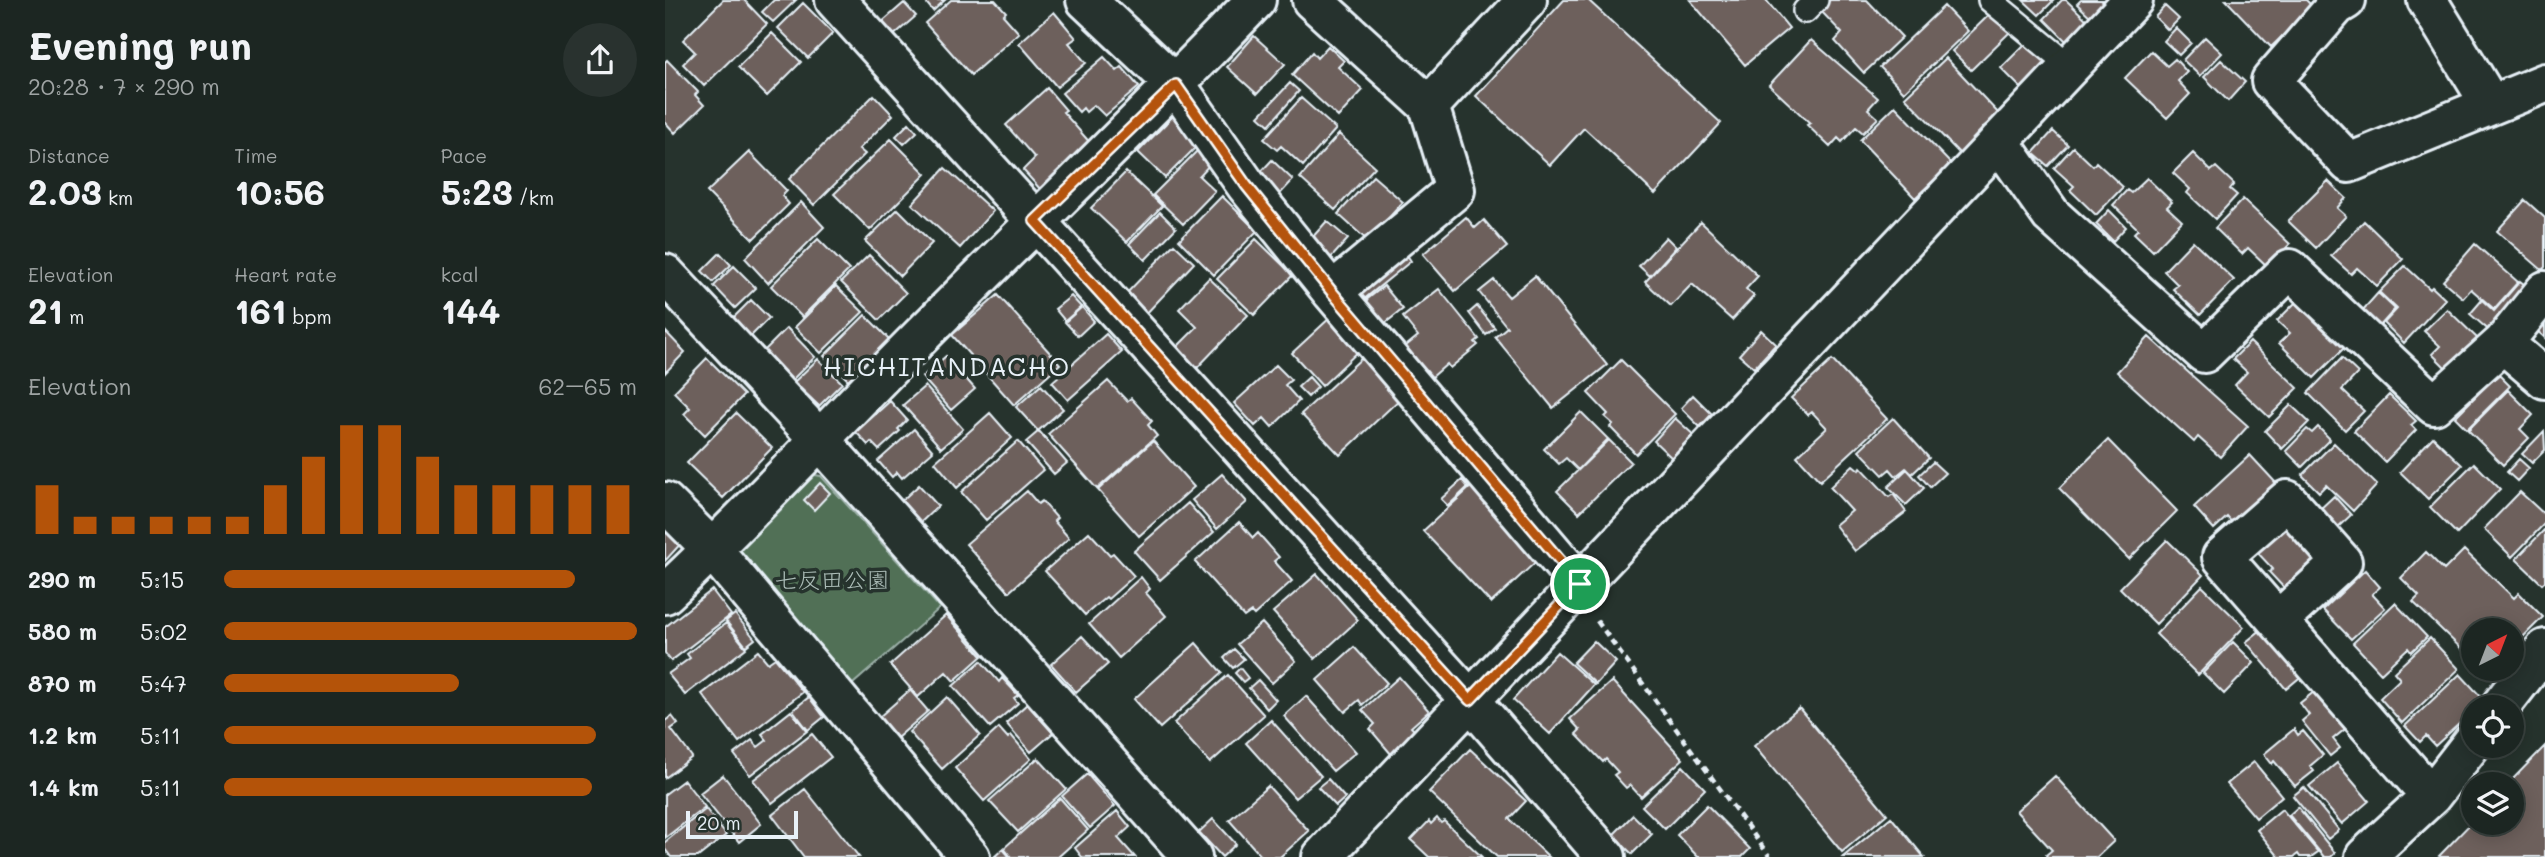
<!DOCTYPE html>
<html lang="en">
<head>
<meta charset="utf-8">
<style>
  body { margin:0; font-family:Mali,"Klee One",sans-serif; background:#29322f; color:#f1f3f6; height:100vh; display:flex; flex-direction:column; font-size:26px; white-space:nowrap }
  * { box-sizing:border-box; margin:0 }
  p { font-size:23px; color:#a0a5a5 }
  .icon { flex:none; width:38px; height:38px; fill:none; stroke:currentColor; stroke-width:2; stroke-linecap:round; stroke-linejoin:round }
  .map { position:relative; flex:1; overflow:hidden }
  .side { display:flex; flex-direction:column; background:#1c2622; width:665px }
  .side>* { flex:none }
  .needle { width:46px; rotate:42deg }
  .tools { position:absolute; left:1796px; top:618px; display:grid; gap:14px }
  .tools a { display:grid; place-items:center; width:63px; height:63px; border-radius:50%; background:#1c2622; box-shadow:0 4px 18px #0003,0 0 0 2px #3a4340; font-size:35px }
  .scale { position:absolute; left:21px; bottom:18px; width:112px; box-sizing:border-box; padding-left:7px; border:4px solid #e8f1f8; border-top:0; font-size:19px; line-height:24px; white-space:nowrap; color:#e8f1f8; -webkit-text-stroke:5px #26332d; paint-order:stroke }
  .pin { position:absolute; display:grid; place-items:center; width:60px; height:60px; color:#fff; margin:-30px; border:4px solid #fff; border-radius:50%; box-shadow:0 2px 7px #0007 }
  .round { display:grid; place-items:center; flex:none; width:74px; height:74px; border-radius:37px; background:#29322f }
  .head { display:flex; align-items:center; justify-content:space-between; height:119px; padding:0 28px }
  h1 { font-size:38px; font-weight:700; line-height:52px }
  .metrics { display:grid; grid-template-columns:repeat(3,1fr); gap:10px; height:119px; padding:7px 28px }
  .metrics div { display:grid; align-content:center }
  .metrics b { font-size:35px; font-weight:700 }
  .metrics small { font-size:19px; font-weight:400 }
  .metrics p { font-size:19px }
  .chart { height:196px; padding:14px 28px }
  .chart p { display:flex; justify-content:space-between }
  .chart svg { width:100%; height:126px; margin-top:7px; stroke:#b45309; stroke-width:6 }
  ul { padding:0 28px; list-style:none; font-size:23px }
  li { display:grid; grid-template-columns:112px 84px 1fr; align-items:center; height:52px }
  li i { height:18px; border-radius:9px; background:#b45309 }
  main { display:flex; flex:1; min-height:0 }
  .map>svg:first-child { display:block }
</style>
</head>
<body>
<main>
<section class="side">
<div class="head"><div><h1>Evening run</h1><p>20:28 · 7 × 290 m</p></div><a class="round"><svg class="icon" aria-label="share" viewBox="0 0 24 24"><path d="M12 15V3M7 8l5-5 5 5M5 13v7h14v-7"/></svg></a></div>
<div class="metrics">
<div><p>Distance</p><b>2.03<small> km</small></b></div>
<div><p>Time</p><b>10:56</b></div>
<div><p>Pace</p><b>5:23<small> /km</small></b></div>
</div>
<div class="metrics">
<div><p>Elevation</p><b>21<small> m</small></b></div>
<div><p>Heart rate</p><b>161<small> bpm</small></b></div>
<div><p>kcal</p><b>144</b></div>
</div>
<div class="chart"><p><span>Elevation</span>62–65 m</p>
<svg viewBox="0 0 160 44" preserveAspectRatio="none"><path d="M5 44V27M15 44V38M25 44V38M35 44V38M45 44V38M55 44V38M65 44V27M75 44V17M85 44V6M95 44V6M105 44V17M115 44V27M125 44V27M135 44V27M145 44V27M155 44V27"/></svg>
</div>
<ul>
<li><b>290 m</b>5:15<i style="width:85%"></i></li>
<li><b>580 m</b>5:02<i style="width:100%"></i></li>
<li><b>870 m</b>5:47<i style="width:57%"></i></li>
<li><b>1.2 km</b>5:11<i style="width:90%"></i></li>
<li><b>1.4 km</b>5:11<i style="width:89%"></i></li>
</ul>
</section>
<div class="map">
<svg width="1880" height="857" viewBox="0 0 1880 857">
  <rect width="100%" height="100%" fill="#26332d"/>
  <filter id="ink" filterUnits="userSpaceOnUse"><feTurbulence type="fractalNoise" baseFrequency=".0143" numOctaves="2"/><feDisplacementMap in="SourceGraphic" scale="14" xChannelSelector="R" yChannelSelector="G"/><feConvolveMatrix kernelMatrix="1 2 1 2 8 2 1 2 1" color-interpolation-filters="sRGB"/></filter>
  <g filter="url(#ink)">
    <!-- green -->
    <path fill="#516f57" stroke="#9cb0a8" stroke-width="2" d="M144,474L156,476L275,608L181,690L62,554Z"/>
    <!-- building -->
    <path fill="#6d605c" stroke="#e8f1f8" stroke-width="2" d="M58,0H79L102,24L39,86L18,64L30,52L18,40Z
      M109,0H131L108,22L97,12Z
      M259,0H280L268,11Z
      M286,0H330L341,12L338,15L354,33L306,75L260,23Z
      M899,0H923L1056,123L990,194L919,128L885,165L811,96Z
      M1025,0H1101L1124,28L1080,65Z
      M1165,0H1202L1237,37L1199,73L1170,41L1177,33L1155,10Z
      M1358,0H1389L1374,15Z
      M1397,0H1401L1423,21L1403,43L1379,19Z
      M1416,0H1448L1430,21L1412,4Z
      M1561,0H1641L1648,7L1606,47Z
      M138,3L168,33L143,58L113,28Z
      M239,3L251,16L228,36L216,23Z
      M1279,6L1303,31L1239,92L1215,67Z
      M1500,6L1514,19L1503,30L1490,17Z
      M389,12L411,38L404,43L421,63L392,87L354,43Z
      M1326,13L1345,32L1306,70L1287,51Z
      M1511,28L1526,43L1514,55L1499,41Z
      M107,33L136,62L102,96L73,67Z
      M589,36L620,64L592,94L562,67Z
      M1540,37L1557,53L1535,76L1518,60Z
      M1146,40L1213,98L1203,109L1213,118L1198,133L1191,127L1177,142L1173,138L1165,147L1142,125L1145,123L1104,85Z
      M1362,42L1383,64L1357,89L1336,68Z
      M663,46L679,61L673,67L698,90L673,117L627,75L647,52L652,58Z
      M1486,51L1502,66L1510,59L1522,72L1513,81L1525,94L1502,118L1460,78Z
      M439,57L452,71L457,67L474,87L440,116L429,105L421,112L418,108L414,112L397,93Z
      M1281,58L1336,116L1296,155L1240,97Z
      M2,60L33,92L30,95L39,105L10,133L0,122V62Z
      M1556,60L1580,82L1563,101L1539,77Z
      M625,83L634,91L604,125L594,116Z
      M382,88L401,110L398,112L427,145L376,190L358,170L370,158L341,125Z
      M209,95L228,115L194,149L200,154L149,205L124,179Z
      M636,98L671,129L638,166L616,146L612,150L599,139Z
      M1230,106L1286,164L1250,198L1195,140Z
      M510,114L534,144L500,178L473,152Z
      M244,123L252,132L239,144L231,136Z
      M1388,131L1403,145L1383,166L1368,153Z
      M674,134L710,167L670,210L635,178Z
      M226,139L261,174L205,230L169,194Z
      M1408,147L1428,166L1431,162L1458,187L1431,215L1405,190L1409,186L1389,168Z
      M535,148L548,161L534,176L550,191L518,224L488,195Z
      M84,152L122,191L117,196L124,204L88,239L42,192Z
      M1528,153L1546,171L1551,167L1569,184L1565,189L1572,195L1550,219L1522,193L1525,189L1508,173Z
      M607,160L628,180L614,195L593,175Z
      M280,168L328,211L295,248L247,204Z
      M461,172L497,206L462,242L426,208Z
      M708,176L738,202L703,241L673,214Z
      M1482,178L1507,202L1502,207L1517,221L1488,251L1469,233L1473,229L1448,205L1462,190L1466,193Z
      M1663,181L1681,198L1672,208L1681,216L1651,248L1623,221Z
      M557,196L592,231L549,275L514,240Z
      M1578,199L1625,244L1603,267L1583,248L1577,254L1550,228Z
      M1860,200L1880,218V267L1877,270L1832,231Z
      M136,202L159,227L103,283L80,258Z
      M233,209L267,243L235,276L200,241Z
      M1444,210L1461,227L1448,241L1431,224Z
      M495,212L511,228L480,260L464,244Z
      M801,217L810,228L819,220L842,247L790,291L758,254Z
      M662,221L683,239L665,259L645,240Z
      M1699,221L1738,259L1712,286L1692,268L1686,274L1666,256Z
      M1036,222L1093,276L1081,289L1089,296L1067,320L1027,284L1006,306L980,282Z
      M1001,237L1011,247L985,276L974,266Z
      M153,239L184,270L137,317L106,286Z
      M591,239L628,275L589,315L552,279Z
      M1528,241L1569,280L1535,315L1508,289L1513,285L1499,271Z
      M509,244L529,263L478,317L458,297Z
      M1810,244L1853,282L1829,309L1806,289L1798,298L1778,281Z
      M740,252L746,261L698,300L691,291Z
      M55,253L66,265L48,282L37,271Z
      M204,255L241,293L214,320L176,282Z
      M69,266L91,288L70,308L49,286Z
      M1740,266L1765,289L1767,287L1780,299L1739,343L1719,323L1732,309L1714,292Z
      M870,276L942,365L888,408L830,337L842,327L814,292L829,280L844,297Z
      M544,278L583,315L531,369L510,349L532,327L514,309Z
      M1855,281L1865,289L1827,333L1805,314L1817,300L1829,311Z
      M171,286L198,312L156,353L130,327Z
      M719,286L738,309L714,328L695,305Z
      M774,289L814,339L810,342L813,345L785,368L782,364L766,378L741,346L753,336L738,317Z
      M1713,293L1730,309L1714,327L1697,311Z
      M333,295L395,364L349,405L287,335Z
      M406,296L416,307L400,321L390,309Z
      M86,300L104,318L84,338L66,320Z
      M1630,303L1637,310L1641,306L1681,346L1649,378L1614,343L1625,333L1612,321Z
      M812,306L830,328L821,335L804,313Z
      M417,307L429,321L413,336L400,322Z
      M1782,309L1813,339L1783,370L1767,354L1775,346L1759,331Z
      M200,315L225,340L183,380L159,356Z
      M1880,315V338L1869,328Z
      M667,316L697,348L657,386L627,353Z
      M122,328L150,357L127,380L99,351Z
      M1096,330L1111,344L1089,368L1074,355Z
      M0,331L20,352L0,373Z
      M441,334L457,352L403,400L387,382Z
      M1484,337L1583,426L1555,457L1533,437L1529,442L1452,372Z
      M1585,342L1633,388L1604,417L1570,385L1582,372L1568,359Z
      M281,356L310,389L286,410L257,377Z
      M699,356L737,397L675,455L636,414Z
      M42,358L79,395L40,435L19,414L25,408L9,392Z
      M1677,358L1693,373L1677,390L1699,411L1680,430L1643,393Z
      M153,359L177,383L154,406L129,382Z
      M956,360L1010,414L971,454L945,427L948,424L940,417L943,414L923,393Z
      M1167,360L1222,419L1155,481L1132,456L1162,428L1147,412L1143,415L1126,398Z
      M611,365L626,380L620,385L634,401L607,427L599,418L590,426L569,403Z
      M1833,374L1845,386L1802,429L1790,417Z
      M644,377L653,387L643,397L633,387Z
      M443,381L462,401L466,398L487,421L483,425L492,436L432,489L383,434Z
      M376,385L398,409L373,431L351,407Z
      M260,386L298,429L276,448L238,405Z
      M1843,390L1868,415L1855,429L1864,438L1838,465L1803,430Z
      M1028,395L1047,414L1035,427L1016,408Z
      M1724,395L1751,421L1746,425L1751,430L1720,462L1689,431Z
      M225,401L242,420L233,429L235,431L214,450L206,442L203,445L191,432Z
      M1626,405L1644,422L1617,449L1600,431Z
      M916,412L943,439L913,470L901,458L894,464L879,449Z
      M71,413L107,448L58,498L22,463Z
      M325,413L347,438L292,488L270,462Z
      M1010,418L1031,437L1009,460L989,441Z
      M1228,418L1264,458L1247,474L1241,468L1231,476L1225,469L1218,475L1194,450Z
      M1653,427L1665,439L1637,467L1621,451L1642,429L1647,433Z
      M249,429L268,451L237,478L232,472L227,477L213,461Z
      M374,431L402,463L389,474L361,442Z
      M1879,431L1880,450L1867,463L1857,454Z
      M1768,437L1797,465L1763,499L1735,472Z
      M944,440L966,462L914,513L892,491Z
      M1443,440L1512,511L1464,559L1394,488Z
      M353,441L378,470L321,520L296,492Z
      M488,441L529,487L474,536L433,490Z
      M1669,443L1712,485L1688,511L1661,485L1654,492L1637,475Z
      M1585,455L1611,483L1568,524L1562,517L1549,529L1529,507Z
      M1854,459L1864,468L1852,481L1842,472Z
      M1268,462L1280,473L1265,487L1254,475Z
      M1809,463L1835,489L1792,534L1765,507Z
      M1188,465L1194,470L1196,467L1224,497L1228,494L1241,512L1190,551L1170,525L1187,511L1165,487Z
      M1242,469L1259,488L1241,505L1223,487Z
      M557,474L582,502L552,529L527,500Z
      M797,480L803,487L783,506L776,499Z
      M155,483L165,493L149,510L139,500Z
      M809,484L876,557L826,603L758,531Z
      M254,485L273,506L253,525L234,503Z
      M362,491L373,504L377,501L392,518L389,521L404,538L344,592L301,544Z
      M1855,492L1880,515V523L1847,557L1819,529Z
      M1669,496L1686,515L1671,529L1654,510Z
      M523,503L549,532L495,580L469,551Z
      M574,522L588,538L593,533L614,557L609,561L627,581L589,615L586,612L579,617L530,562Z
      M0,523L19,540L0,561Z
      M1621,523L1654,558L1620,589L1604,572L1608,569L1591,551Z
      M1880,529V581L1877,584L1851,559Z
      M424,532L445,555L448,553L469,576L443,599L441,597L420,615L380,571Z
      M1502,540L1538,575L1491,624L1455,588Z
      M1799,550L1849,598L1854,593L1878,617L1846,649V630H1808V660L1748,602L1754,596L1736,578L1761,552L1779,570Z
      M1700,570L1715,587L1707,594L1720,608L1686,639L1658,610Z
      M652,574L693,620L650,659L608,612Z
      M476,577L485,589L481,593L501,616L454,658L424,624Z
      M1537,586L1579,627L1533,675L1491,634Z
      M47,590L66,615L6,661L0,653V627Z
      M1730,603L1762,637L1746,652L1743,648L1716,673L1688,643Z
      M70,614L90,639L81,646L61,621Z
      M281,615L317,656L289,681L281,672L253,697L225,665Z
      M61,623L81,648L20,695L3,674L25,658L22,654Z
      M597,623L631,661L607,683L572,644Z
      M1601,626L1640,673L1621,689L1581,642Z
      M417,636L443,664L411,692L386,664Z
      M1765,638L1794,669L1737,723L1715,698L1735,679L1729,672Z
      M929,641L951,662L931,684L908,663Z
      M1568,642L1589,663L1559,694L1538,673Z
      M531,643L557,673L495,728L469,699Z
      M689,647L722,683L697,705L694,700L680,712L652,680Z
      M569,649L579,659L568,668L559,658Z
      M93,651L103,663L110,658L138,692L74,742L37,694Z
      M892,652L929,685L885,734L848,700Z
      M316,661L334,682L337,678L353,695L349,698L353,703L325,727L288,686Z
      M575,668L583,678L578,682L570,673Z
      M1795,674L1819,700L1812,707H1808V711L1770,746L1761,736L1755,742L1740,726Z
      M563,675L599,715L545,763L509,723Z
      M734,677L764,711L746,727L751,732L726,754L705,729L710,724L697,710Z
      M593,680L611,700L602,709L584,688Z
      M947,681L1018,759L976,797L965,785L961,788L949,775L953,772L941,759L938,762L911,734L915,730L905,719Z
      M1654,688L1685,725L1668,739L1675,748L1665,756L1637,721L1644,715L1635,703Z
      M245,690L263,711L232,738L214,717Z
      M641,696L691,752L668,771L619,716Z
      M144,697L159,717L143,730L128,710Z
      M282,697L315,735L277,769L244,732Z
      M362,704L388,733L366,752L341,723Z
      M1134,708L1222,814L1177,852L1089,746Z
      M126,711L142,731L85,775L69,754L87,740L93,747L102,740L97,734Z
      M7,716L13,724L6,729L27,757L0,778V721Z
      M606,720L656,776L630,798L581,743Z
      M334,728L343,738L346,735L366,759L319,801L290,768Z
      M1629,729L1633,735L1638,731L1658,755L1645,766L1649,771L1630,786L1609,761L1607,764L1599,754Z
      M147,734L166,757L107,803L88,780Z
      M1880,746V857H1776L1774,856L1808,821L1846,822V784H1843Z
      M805,749L861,801L844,819L884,857H832L764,792Z
      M373,758L401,789L353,832L324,801Z
      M1589,762L1617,796L1591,818L1562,784Z
      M1672,763L1704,801L1677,824L1644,786Z
      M1018,766L1040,789L1000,829L977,806Z
      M422,774L450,806L425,828L397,796Z
      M58,775L96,824L74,842L35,793Z
      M1390,776L1449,841L1432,857H1382L1381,855L1387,850L1351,811Z
      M663,779L680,798L671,806L653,787Z
      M19,780L40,807L0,838V794Z
      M603,786L644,831L615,857H597L564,820Z
      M1639,787L1674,830L1663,839L1628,796Z
      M140,789L194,857H139L107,815Z
      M395,798L423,830L393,857H346L339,848Z
      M1042,805L1085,849L1077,857H1033L1012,835Z
      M1633,807L1670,853L1666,857H1659L1624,815Z
      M41,809L61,835L33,857H6L0,849V842Z
      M1617,809L1653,852L1646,857H1635L1633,854L1629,857H1614L1592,830Z
      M452,811L465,827L453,838L470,857H417L410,848Z
      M968,815L987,834L967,854L948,835Z
      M1226,817L1259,857H1178Z
      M772,818L776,823L779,821L817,857H764L746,840L764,821L766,824Z
      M548,819L571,844L557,857L534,832Z
      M338,849L345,857H329Z"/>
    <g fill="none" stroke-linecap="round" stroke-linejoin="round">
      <defs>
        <path id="lane" d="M1325,0L1405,66
          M1140,11L1151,0"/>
        <path id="street" d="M170,0L805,700L941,857
          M421,0L511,85L581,185L667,292L915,584
          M647,0L764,106L862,0
          M1681,0L1671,6L1606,81L1684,163L1880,83
          M1762,0L1826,105
          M1334,141L1386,215L1539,353L1625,269L1769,405L1838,343L1880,379
          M0,274L154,439L527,857
          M667,292L790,190L764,106
          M1838,343L1880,291
          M0,502L48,550L305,857
          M0,594C88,512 169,423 254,338C366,225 482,115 591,0
          M1613,621L1677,562L1622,500L1557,557L1766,796
          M1835,707L1880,649
          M657,857L1468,0
          M1700,857L1766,796L1808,742"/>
      </defs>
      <!-- lane casing -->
      <use href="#lane" stroke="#e8f1f8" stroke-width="28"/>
      <!-- street casing -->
      <use href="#street" stroke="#e8f1f8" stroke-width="44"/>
      <!-- path -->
      <path stroke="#e8f1f8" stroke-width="4.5" stroke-dasharray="7 5" stroke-linecap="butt" d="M932,621L1105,857"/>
      <!-- lane -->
      <use href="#lane" stroke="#26332d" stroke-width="23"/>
      <!-- street -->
      <use href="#street" stroke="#26332d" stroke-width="38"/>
    </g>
  </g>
  <g fill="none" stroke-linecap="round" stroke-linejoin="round" filter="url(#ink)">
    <defs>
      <path id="route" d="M511,85L581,185L667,292L915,584L805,700L370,221Z"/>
    </defs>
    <!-- route casing -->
    <use href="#route" stroke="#fff" stroke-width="14"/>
    <!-- route -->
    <use href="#route" stroke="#b45309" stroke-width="9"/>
  </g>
  <g text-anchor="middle" stroke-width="7" stroke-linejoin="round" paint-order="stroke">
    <!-- park labels -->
    <g font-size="23" fill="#acbdb8" stroke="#26332d">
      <text x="167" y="588">七反田公園</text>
    </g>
    <!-- quarter labels -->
    <g font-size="26" letter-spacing="2" fill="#e8f1f8" stroke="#26332d">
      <text x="282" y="376">HICHITANDACHO</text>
    </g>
  </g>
</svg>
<div class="tools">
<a><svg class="needle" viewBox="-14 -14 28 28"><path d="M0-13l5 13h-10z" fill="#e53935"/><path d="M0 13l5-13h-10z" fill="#a0a5a5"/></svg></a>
<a><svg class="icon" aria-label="locate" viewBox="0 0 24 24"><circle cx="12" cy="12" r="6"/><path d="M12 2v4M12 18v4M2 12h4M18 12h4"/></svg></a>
<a><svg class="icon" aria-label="layers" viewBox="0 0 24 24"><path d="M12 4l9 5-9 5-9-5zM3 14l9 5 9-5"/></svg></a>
</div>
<div class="scale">20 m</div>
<div class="pin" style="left:915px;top:584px;background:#1e9e55"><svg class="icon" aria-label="arrive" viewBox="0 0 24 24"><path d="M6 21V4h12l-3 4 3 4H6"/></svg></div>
</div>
</main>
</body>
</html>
